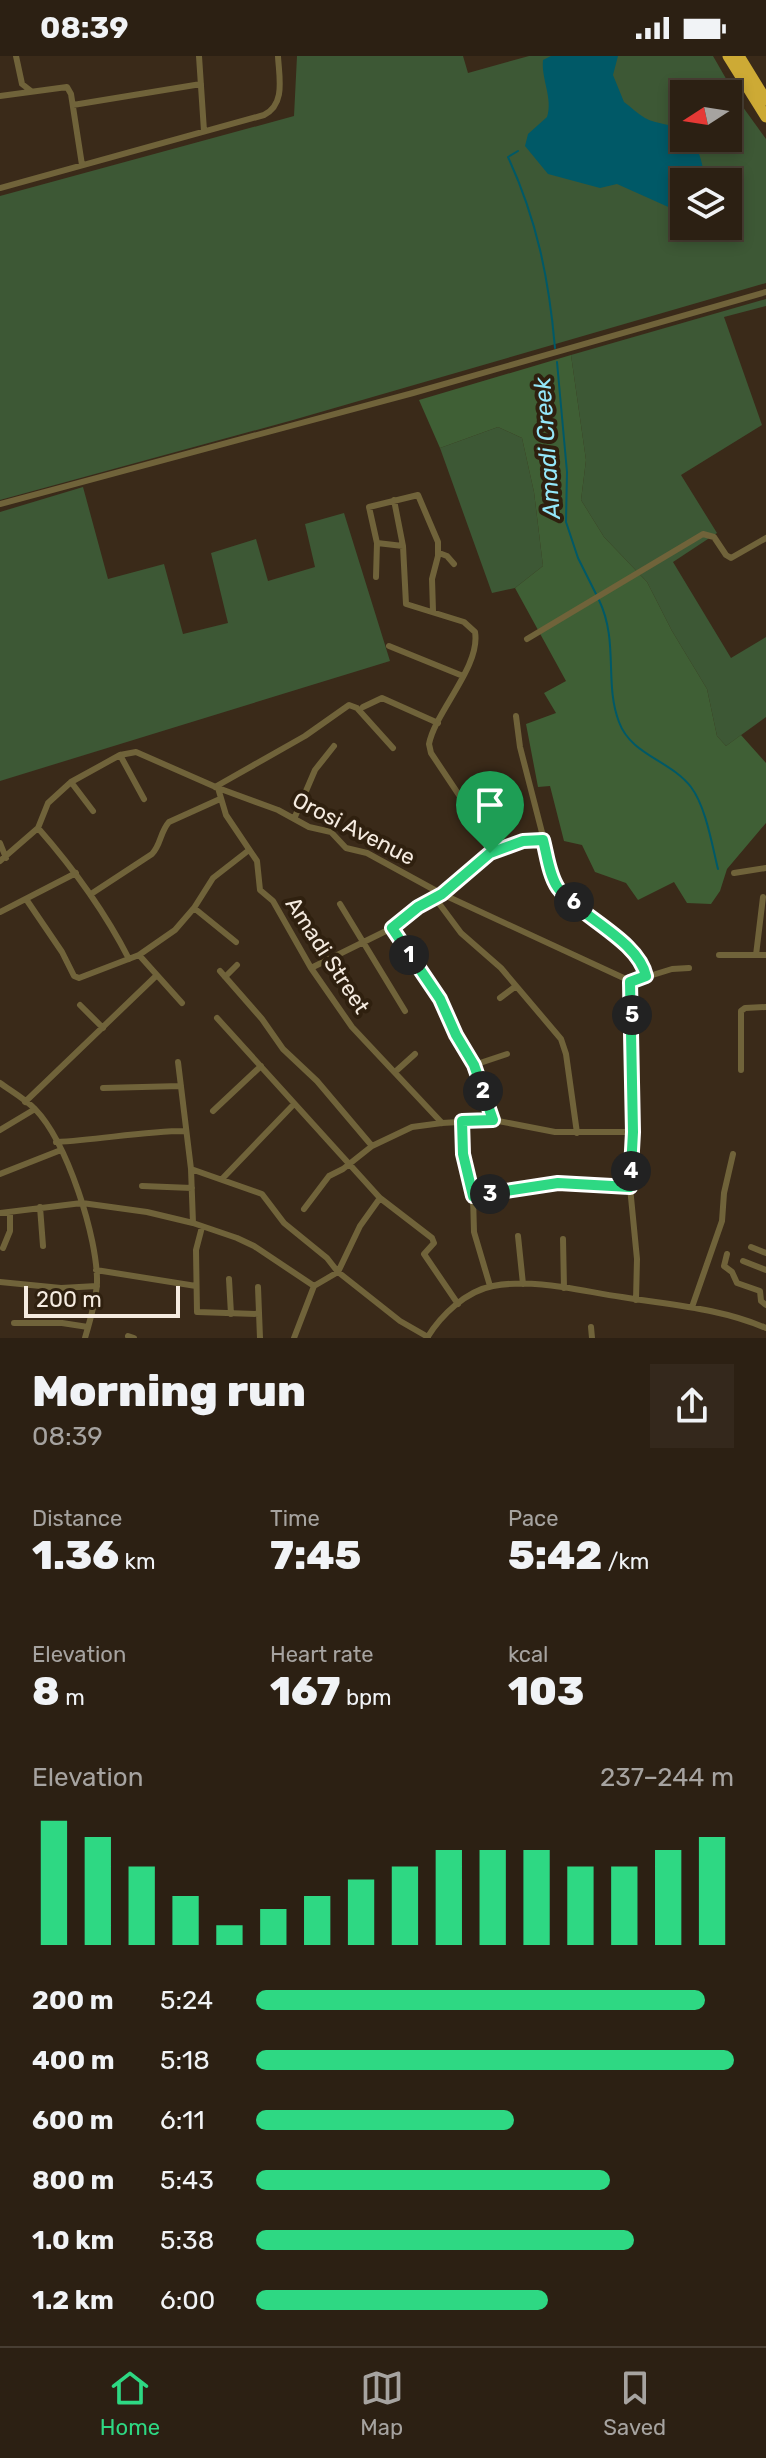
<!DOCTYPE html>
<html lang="en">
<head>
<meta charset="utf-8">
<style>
  body { margin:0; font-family:Rubik,sans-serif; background:#34281c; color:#f1f3f6; height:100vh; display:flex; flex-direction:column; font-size:30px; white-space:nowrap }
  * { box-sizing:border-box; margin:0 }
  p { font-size:26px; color:#a6a3a0 }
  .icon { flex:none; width:44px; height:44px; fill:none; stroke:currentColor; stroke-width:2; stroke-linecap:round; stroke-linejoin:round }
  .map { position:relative; height:1282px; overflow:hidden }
  .sheet { display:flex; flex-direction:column; background:#2c2013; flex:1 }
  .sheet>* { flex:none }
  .needle { width:52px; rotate:258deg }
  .buttons { position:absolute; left:670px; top:24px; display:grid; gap:16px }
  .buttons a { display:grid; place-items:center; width:72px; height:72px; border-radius:0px; background:#2c2013; box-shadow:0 4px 12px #0003,0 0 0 2px #483e33; font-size:40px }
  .scale { position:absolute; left:24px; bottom:20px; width:156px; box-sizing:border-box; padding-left:8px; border:4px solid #f5ebe0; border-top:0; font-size:22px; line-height:28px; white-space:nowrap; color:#f5ebe0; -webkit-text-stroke:6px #2f200f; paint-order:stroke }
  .pin { position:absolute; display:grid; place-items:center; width:68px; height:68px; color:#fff; margin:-82px -34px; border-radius:50% 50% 50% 0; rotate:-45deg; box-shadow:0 0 8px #0007 }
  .pin .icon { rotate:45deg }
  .km { position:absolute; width:40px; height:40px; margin:-20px; border-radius:50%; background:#222; color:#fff; font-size:22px; line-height:40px; text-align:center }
  .round { display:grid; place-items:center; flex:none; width:84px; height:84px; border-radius:0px; background:#34281c }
  .head { display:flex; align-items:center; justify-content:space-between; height:136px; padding:0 32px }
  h1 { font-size:44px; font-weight:800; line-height:60px }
  .metrics { display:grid; grid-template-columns:repeat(3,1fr); gap:12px; height:136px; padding:8px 32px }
  .metrics div { display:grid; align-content:center }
  .metrics b { font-size:40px; font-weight:800 }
  .metrics small { font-size:22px; font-weight:400 }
  .metrics p { font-size:22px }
  .chart { height:224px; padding:16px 32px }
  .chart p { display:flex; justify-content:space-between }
  .chart svg { width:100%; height:144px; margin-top:8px; stroke:#2ed883; stroke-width:6 }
  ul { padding:0 32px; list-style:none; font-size:26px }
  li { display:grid; grid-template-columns:128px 96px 1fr; align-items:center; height:60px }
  li i { height:20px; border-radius:10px; background:#2ed883 }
  .status { display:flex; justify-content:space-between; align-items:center; height:56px; padding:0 40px; background:#2c2013; direction:ltr }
  .status svg { height:22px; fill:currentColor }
  .menu { display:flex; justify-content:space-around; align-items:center; height:112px; border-top:2px solid #483e33; background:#2c2013; font-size:22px; color:#a6a3a0 }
  .menu a { display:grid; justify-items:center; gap:4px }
  .menu .current { color:#2ed883 }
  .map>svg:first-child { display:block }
</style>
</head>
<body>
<div class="status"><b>08:39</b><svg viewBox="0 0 49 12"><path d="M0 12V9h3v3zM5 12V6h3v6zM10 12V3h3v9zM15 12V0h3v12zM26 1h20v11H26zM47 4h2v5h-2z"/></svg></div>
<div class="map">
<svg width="766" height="1282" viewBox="0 0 766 1282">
  <rect width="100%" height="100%" fill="#3a2a19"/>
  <!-- green -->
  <path fill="#3d5835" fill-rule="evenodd" d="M297,0H463L468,17L529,0H713L740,47L766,83V227L293,364L0,444V140L294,60ZM684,38H728V82H684ZM684,126H728V170H684Z
    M766,243V250L724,261L762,369L681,419L717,477L673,506L731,602L766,581V661L726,690L717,680L707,633L672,575L647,526L604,481L581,444L586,404L571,299Z
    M498,371L522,382L534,436L543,510L515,532L492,537L440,392Z
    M83,431L108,523L164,508L183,578L228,567L211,497L256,483L268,525L315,511L305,468L344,457L390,605L0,725V456Z"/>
  <!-- forest -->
  <path fill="#3f5f35" d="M571,299L586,404L581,444L604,481L647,526L672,575L707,633L717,680L726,690L741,679L766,707V767L727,813L720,835L711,848L687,847L674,826L638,844L626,827L595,816L582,789L564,785L550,730L538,731L526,668L556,657L544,637L566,625L515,532L543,510L534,436L522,382L498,371L440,392L419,344Z"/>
  <!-- water -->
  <path fill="#005967" d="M551,0H618L613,19L624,46C631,51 638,58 645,62C657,69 672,67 684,75V82H690C700,94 704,111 704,126H684V158L617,128L600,132L548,118L525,90L528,78L547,61C553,42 541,23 543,4Z"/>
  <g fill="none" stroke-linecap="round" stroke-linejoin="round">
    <!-- stream -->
    <path stroke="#005967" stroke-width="2" d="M518,95L508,101C537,164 549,223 555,292
      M557,306L567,416L566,466L578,502L596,538
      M599,544C619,586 604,627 619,666C631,699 670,704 691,731C706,751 712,789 718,813"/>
    <!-- street -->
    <path stroke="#70633a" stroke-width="6" d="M16,0L22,28L31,35
      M199,0L204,75
      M0,40L67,31L71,38L82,109
      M73,49L201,28
      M0,132L264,59C286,48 279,21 278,0
      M394,444L403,490L406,548L464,566L475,576C481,610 435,656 429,688L431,697L467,751L490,797
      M0,448L413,337L766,236
      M377,487L403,490
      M439,497L447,500L454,508
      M376,521L377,487L369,451L418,439L438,486V500L432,523L433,555
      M527,583L703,478L714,481L726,499L731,502L766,482
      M389,590L463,620
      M363,651L382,642L438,667
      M516,660L520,691L555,827L635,900L643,909L646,920
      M120,699L144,743
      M71,726L93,755
      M215,731L305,680L349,649L357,652L393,692
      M218,732L226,759L257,805L260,834L273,845L311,912L352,971L442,1067
      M294,763L315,714L334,690
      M38,772C74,813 104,854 129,903
      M0,787L6,802
      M0,805L38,772L48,747L71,726L120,699L136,696L218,732L278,754L309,771L331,776L346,792L367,797L442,838L628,924L631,930L633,1076L630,1131L637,1203L636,1244
      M734,817L766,812
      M91,838L152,798C161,789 160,776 169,766L220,743
      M435,842L461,877L501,912L561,983L566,998L577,1077
      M26,843L62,896L74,920L79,922L139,899L175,874L194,852L213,822L249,794
      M340,848L405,955
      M194,852L236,886
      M0,856L76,817
      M392,872L440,943L454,975L474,1009L493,1064
      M139,899L182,947
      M719,899H766
      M756,899L763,841
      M311,912L392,872L418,851L442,838L490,797L523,785L543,784
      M220,915L262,963L283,993L317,1025L372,1090
      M225,921L237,909
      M630,926L672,913L689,912
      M500,942L516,930
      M80,949L103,972
      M217,962L380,1142L432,1182L434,1187L424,1198L458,1248
      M178,1006L191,1113L193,1167
      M474,1009L507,998
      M741,1014V955L745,952L766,951
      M395,1016L415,998
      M0,1027C11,1035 25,1043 35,1053C67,1086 98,1182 97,1227C96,1245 90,1265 85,1282
      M103,1032L181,1030
      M25,1046L157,919
      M213,1055L261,1010
      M462,1065L463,1098L473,1140L474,1176L490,1230
      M0,1074L35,1053
      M56,1086C100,1084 142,1075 185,1075
      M191,1113L262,1138L284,1167L327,1202L338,1216L400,1265L428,1281
      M0,1118L61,1094
      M222,1123L294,1048
      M142,1130L192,1132
      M473,1140L558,1127L630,1131
      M40,1151L43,1190
      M304,1153L329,1120L343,1113L372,1090L412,1071L442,1067L493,1064L555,1076H633
      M0,1157L82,1147L147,1156L193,1167L237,1182L254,1190L314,1230
      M202,1171L196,1194L197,1256L259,1258
      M518,1180L523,1228
      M563,1183L564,1232
      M751,1191L766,1197
      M3,1192L10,1175V1156
      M727,1198L724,1210L732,1216L737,1227L760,1235L761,1245L766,1249
      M743,1205L766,1214
      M96,1214L196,1230
      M229,1223L231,1258
      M0,1226L61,1232L97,1230
      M258,1231L260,1282
      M692,1251L722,1165L724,1137L733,1098
      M14,1267H62L88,1271
      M591,1271L592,1282
      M128,1280L134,1282
      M294,1282L314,1230L338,1216L360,1170L380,1142
      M427,1282C441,1259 466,1235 493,1230C535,1222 580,1235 622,1241C670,1249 720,1252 766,1272"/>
    <!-- highway -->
    <path stroke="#cdaa35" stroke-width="11" d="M728,0L766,61
      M739,0L766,44"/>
  </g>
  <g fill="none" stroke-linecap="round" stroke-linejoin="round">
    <defs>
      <path id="route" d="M543,784C547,799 549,819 558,832C580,861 638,884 646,920L630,926L633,1076L630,1131L558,1127L473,1140L463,1098L462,1065L493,1064L474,1009L456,979L440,943L392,872L418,851L442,838L490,797L523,785Z"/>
    </defs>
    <!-- route casing -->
    <use href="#route" stroke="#fff" stroke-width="16"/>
    <!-- route -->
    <use href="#route" stroke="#2ed883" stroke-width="10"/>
  </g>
  <g text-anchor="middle" stroke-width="8" stroke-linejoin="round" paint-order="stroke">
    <!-- street labels -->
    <g font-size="22" fill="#f5ebe0" stroke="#2f200f">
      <text transform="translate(354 772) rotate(27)" y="8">Orosi Avenue</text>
      <text transform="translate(328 899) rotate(57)" y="8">Amadi Street</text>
    </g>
    <!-- water labels -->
    <g font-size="24" font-style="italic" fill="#94e7fa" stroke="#2f200f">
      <text transform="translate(547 392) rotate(-94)" y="8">Amadi Creek</text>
    </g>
  </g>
</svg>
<div class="buttons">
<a><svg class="needle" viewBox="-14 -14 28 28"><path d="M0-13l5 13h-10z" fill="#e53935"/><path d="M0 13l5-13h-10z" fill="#a6a3a0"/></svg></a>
<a><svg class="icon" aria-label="layers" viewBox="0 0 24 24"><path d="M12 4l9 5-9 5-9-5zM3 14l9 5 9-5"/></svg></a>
</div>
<div class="scale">200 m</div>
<div class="pin" style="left:490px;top:797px;background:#1e9e55"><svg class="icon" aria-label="arrive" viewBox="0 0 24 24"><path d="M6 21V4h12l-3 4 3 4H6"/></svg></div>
<b class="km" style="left:409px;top:899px">1</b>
<b class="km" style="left:483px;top:1035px">2</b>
<b class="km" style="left:490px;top:1138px">3</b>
<b class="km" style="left:631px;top:1115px">4</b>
<b class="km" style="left:632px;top:959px">5</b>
<b class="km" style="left:574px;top:846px">6</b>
</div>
<section class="sheet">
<div class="head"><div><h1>Morning run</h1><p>08:39</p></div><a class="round"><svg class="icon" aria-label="share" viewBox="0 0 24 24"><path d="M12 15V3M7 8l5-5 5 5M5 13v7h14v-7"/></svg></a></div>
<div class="metrics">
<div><p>Distance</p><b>1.36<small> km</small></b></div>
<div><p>Time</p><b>7:45</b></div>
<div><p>Pace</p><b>5:42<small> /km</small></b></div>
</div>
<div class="metrics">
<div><p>Elevation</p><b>8<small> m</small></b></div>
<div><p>Heart rate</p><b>167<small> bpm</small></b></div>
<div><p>kcal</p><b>103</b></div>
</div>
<div class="chart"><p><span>Elevation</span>237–244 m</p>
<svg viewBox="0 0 160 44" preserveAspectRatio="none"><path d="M5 44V6M15 44V11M25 44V20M35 44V29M45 44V38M55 44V33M65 44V29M75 44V24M85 44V20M95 44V15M105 44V15M115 44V15M125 44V20M135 44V20M145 44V15M155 44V11"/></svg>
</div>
<ul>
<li><b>200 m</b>5:24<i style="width:94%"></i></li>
<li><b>400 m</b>5:18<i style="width:100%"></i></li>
<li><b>600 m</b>6:11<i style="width:54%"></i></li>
<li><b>800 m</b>5:43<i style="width:74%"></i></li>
<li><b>1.0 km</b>5:38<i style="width:79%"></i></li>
<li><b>1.2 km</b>6:00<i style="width:61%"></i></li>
</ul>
</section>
<nav class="menu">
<a class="current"><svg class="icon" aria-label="home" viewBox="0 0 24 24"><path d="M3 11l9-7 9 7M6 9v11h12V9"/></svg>Home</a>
<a><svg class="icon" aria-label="map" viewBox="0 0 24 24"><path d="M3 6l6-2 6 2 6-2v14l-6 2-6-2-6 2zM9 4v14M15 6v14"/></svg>Map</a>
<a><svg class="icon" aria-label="saved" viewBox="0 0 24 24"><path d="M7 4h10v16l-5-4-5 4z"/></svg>Saved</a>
</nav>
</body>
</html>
